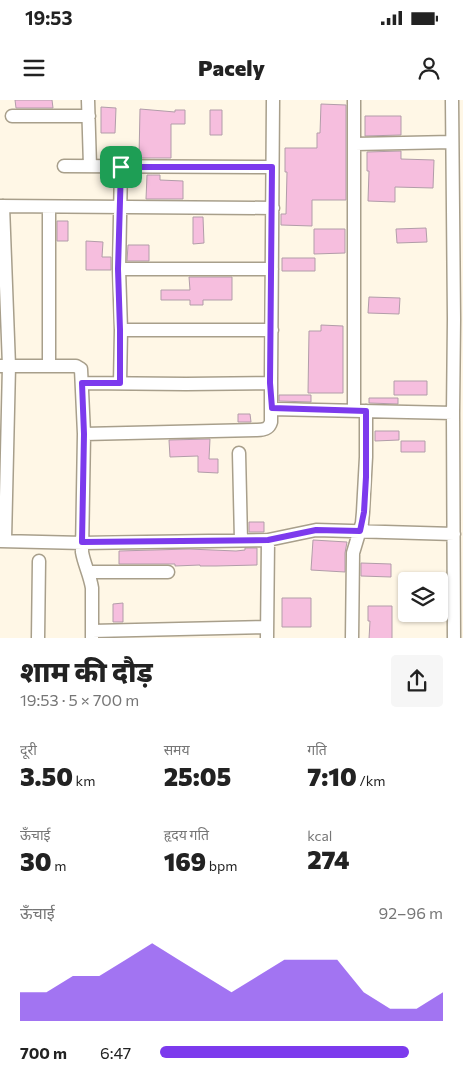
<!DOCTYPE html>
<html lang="hi">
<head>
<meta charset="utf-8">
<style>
  body { margin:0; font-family:Commissioner,"Noto Sans Devanagari",sans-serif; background:#f6f6f6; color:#222; height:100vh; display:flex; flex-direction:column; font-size:19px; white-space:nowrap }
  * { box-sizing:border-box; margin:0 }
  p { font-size:16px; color:#767676 }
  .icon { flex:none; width:28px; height:28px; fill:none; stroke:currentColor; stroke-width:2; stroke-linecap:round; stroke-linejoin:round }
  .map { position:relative; height:538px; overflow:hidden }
  .side { display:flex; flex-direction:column; background:#fff; flex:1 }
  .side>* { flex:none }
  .fabs { position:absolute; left:398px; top:472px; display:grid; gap:10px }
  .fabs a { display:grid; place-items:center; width:50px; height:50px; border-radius:5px; background:#fff; box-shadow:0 1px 4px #0004; font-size:25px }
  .pin { position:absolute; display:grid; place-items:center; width:42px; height:42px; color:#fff; margin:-21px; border-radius:10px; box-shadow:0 2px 8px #0006 }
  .round { display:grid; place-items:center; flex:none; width:52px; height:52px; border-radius:5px; background:#f6f6f6 }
  .overview { display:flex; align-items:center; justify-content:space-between; height:85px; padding:0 20px }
  h1 { font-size:28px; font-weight:800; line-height:38px }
  .figures { display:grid; grid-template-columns:repeat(3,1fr); gap:8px; height:85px; padding:5px 20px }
  .figures div { display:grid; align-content:center }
  .figures b { font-size:25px; font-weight:800 }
  .figures small { font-size:14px; font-weight:400 }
  .figures p { font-size:14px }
  .chart { height:140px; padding:10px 20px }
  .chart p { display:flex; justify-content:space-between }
  .chart svg { width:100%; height:90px; margin-top:5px; fill:#7c3aed; opacity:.7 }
  ul { padding:0 20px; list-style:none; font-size:16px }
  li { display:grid; grid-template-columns:80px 60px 1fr; align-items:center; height:38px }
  li i { height:12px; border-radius:6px; background:#7c3aed }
  .status { display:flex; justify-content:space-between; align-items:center; height:35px; padding:0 25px; background:#fff; direction:ltr }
  .status svg { height:14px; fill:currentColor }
  header { display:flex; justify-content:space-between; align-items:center; height:65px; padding:0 20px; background:#fff; font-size:22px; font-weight:800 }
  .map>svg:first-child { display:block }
</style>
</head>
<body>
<div class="status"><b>19:53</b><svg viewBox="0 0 49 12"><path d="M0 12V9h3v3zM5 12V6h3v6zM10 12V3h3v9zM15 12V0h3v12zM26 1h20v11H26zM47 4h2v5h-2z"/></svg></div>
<header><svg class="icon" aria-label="menu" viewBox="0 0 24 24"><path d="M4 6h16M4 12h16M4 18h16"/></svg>Pacely<svg class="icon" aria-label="person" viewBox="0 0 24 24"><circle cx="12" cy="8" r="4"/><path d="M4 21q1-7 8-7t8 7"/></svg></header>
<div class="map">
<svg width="463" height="539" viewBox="0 0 463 539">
  <rect width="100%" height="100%" fill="#fff7e6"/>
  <!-- building -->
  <path fill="#f6bede" stroke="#b29da9" d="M15,0H52L53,8H16Z
    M321,4L346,5V100H312V126L281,125V114H286L287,72H285V48H317V33H320Z
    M101,7L116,8L115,33H101Z
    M140,9L175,12V10H185V24H171V58H139Z
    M210,10H222V35H210Z
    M365,16H401V35L365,36Z
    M401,51V59L434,60L433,88L395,87V102L368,101L369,71H367V52Z
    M147,75H160V80L183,81V99H146Z
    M193,117H203L204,143L193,144Z
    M57,121H68V141H57Z
    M426,128L427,142L397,143L396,129Z
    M314,129H345V153L314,154Z
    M86,141L103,142L102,157H111V170H86Z
    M128,145H149V161H127Z
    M282,158H315V171H282Z
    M189,177H232V200H203V205H190V200H161V190H190Z
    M369,197L400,198L399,214L368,213Z
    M321,225L343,226V293H308L309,231H321Z
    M394,281H427V295H394Z
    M279,295H311V302L279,301Z
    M369,298H398V304L369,303Z
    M238,314H250L251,322H238Z
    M375,331H399V340L375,341Z
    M210,339L209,359H218V373L198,372V356L170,357L169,340Z
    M401,341H425V352H401Z
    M249,422H264V432H249Z
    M313,440L347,442L345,453V472L311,470Z
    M245,448H257V465L216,466H200V465L175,466V464H119V451L189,449L236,451L245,450Z
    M361,463L391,464V477L361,476Z
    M282,498H311V527H282Z
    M123,503V522H113V504Z
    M368,506H392V539H369L370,521H368Z"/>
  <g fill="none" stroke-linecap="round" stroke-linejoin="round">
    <defs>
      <path id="minor" d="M88,0L90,66
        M452,0L454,219L453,313L454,539
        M12,16H89
        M355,44L452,42
        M64,66L272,67
        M0,106L273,108
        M3,106L9,266L5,440
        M119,169H272
        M121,230H272
        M0,266H76L81,269L84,334L82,452C84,464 90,475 92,488V539
        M49,266V107
        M82,283L186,284L271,283
        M120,283L121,230L119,169L121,67
        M271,309L453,313
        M354,310V0
        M84,334L257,330C264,330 269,329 271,322V283L273,0
        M239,353L241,440
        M0,441L83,443L268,440L316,430L454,434
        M88,472H168
        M92,531L267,527
        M38,539L39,461
        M267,539L268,440
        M352,539L353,453L362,423L363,412L366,357V311"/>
    </defs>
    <!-- minor casing -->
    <use href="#minor" stroke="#a89f8b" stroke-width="15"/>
    <!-- minor -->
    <use href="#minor" stroke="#fff" stroke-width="12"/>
  </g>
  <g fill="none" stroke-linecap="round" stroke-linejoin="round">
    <defs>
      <path id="route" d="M121,67H272L270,283L272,308L366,311V377L364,412L360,431L316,430L268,440L82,442L84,334L82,283H120V230L118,169Z"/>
    </defs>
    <!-- route casing -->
    <use href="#route" stroke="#fff" stroke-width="10"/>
    <!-- route -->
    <use href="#route" stroke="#7c3aed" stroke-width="6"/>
  </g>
</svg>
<div class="fabs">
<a><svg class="icon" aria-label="layers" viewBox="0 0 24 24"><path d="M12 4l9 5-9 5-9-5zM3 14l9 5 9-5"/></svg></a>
</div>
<div class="pin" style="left:121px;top:67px;background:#1e9e55"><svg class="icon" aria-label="arrive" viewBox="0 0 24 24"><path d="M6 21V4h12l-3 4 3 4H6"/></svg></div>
</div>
<section class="side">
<div class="overview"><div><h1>शाम की दौड़</h1><p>19:53 · 5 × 700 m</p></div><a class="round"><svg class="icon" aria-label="share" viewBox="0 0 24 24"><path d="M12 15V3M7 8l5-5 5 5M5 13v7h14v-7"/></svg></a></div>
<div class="figures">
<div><p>दूरी</p><b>3.50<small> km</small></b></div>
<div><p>समय</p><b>25:05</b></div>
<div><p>गति</p><b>7:10<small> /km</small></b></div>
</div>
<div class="figures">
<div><p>ऊँचाई</p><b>30<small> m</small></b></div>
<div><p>हृदय गति</p><b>169<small> bpm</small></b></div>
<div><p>kcal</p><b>274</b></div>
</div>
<div class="chart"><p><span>ऊँचाई</span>92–96 m</p>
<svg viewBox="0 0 160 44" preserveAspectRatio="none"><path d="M0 44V30L10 30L20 22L30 22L40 14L50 6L60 14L70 22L80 30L90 22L100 14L110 14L120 14L130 30L140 38L150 38L160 30V44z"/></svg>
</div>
<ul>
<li><b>700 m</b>6:47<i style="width:88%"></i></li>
</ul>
</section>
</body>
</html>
